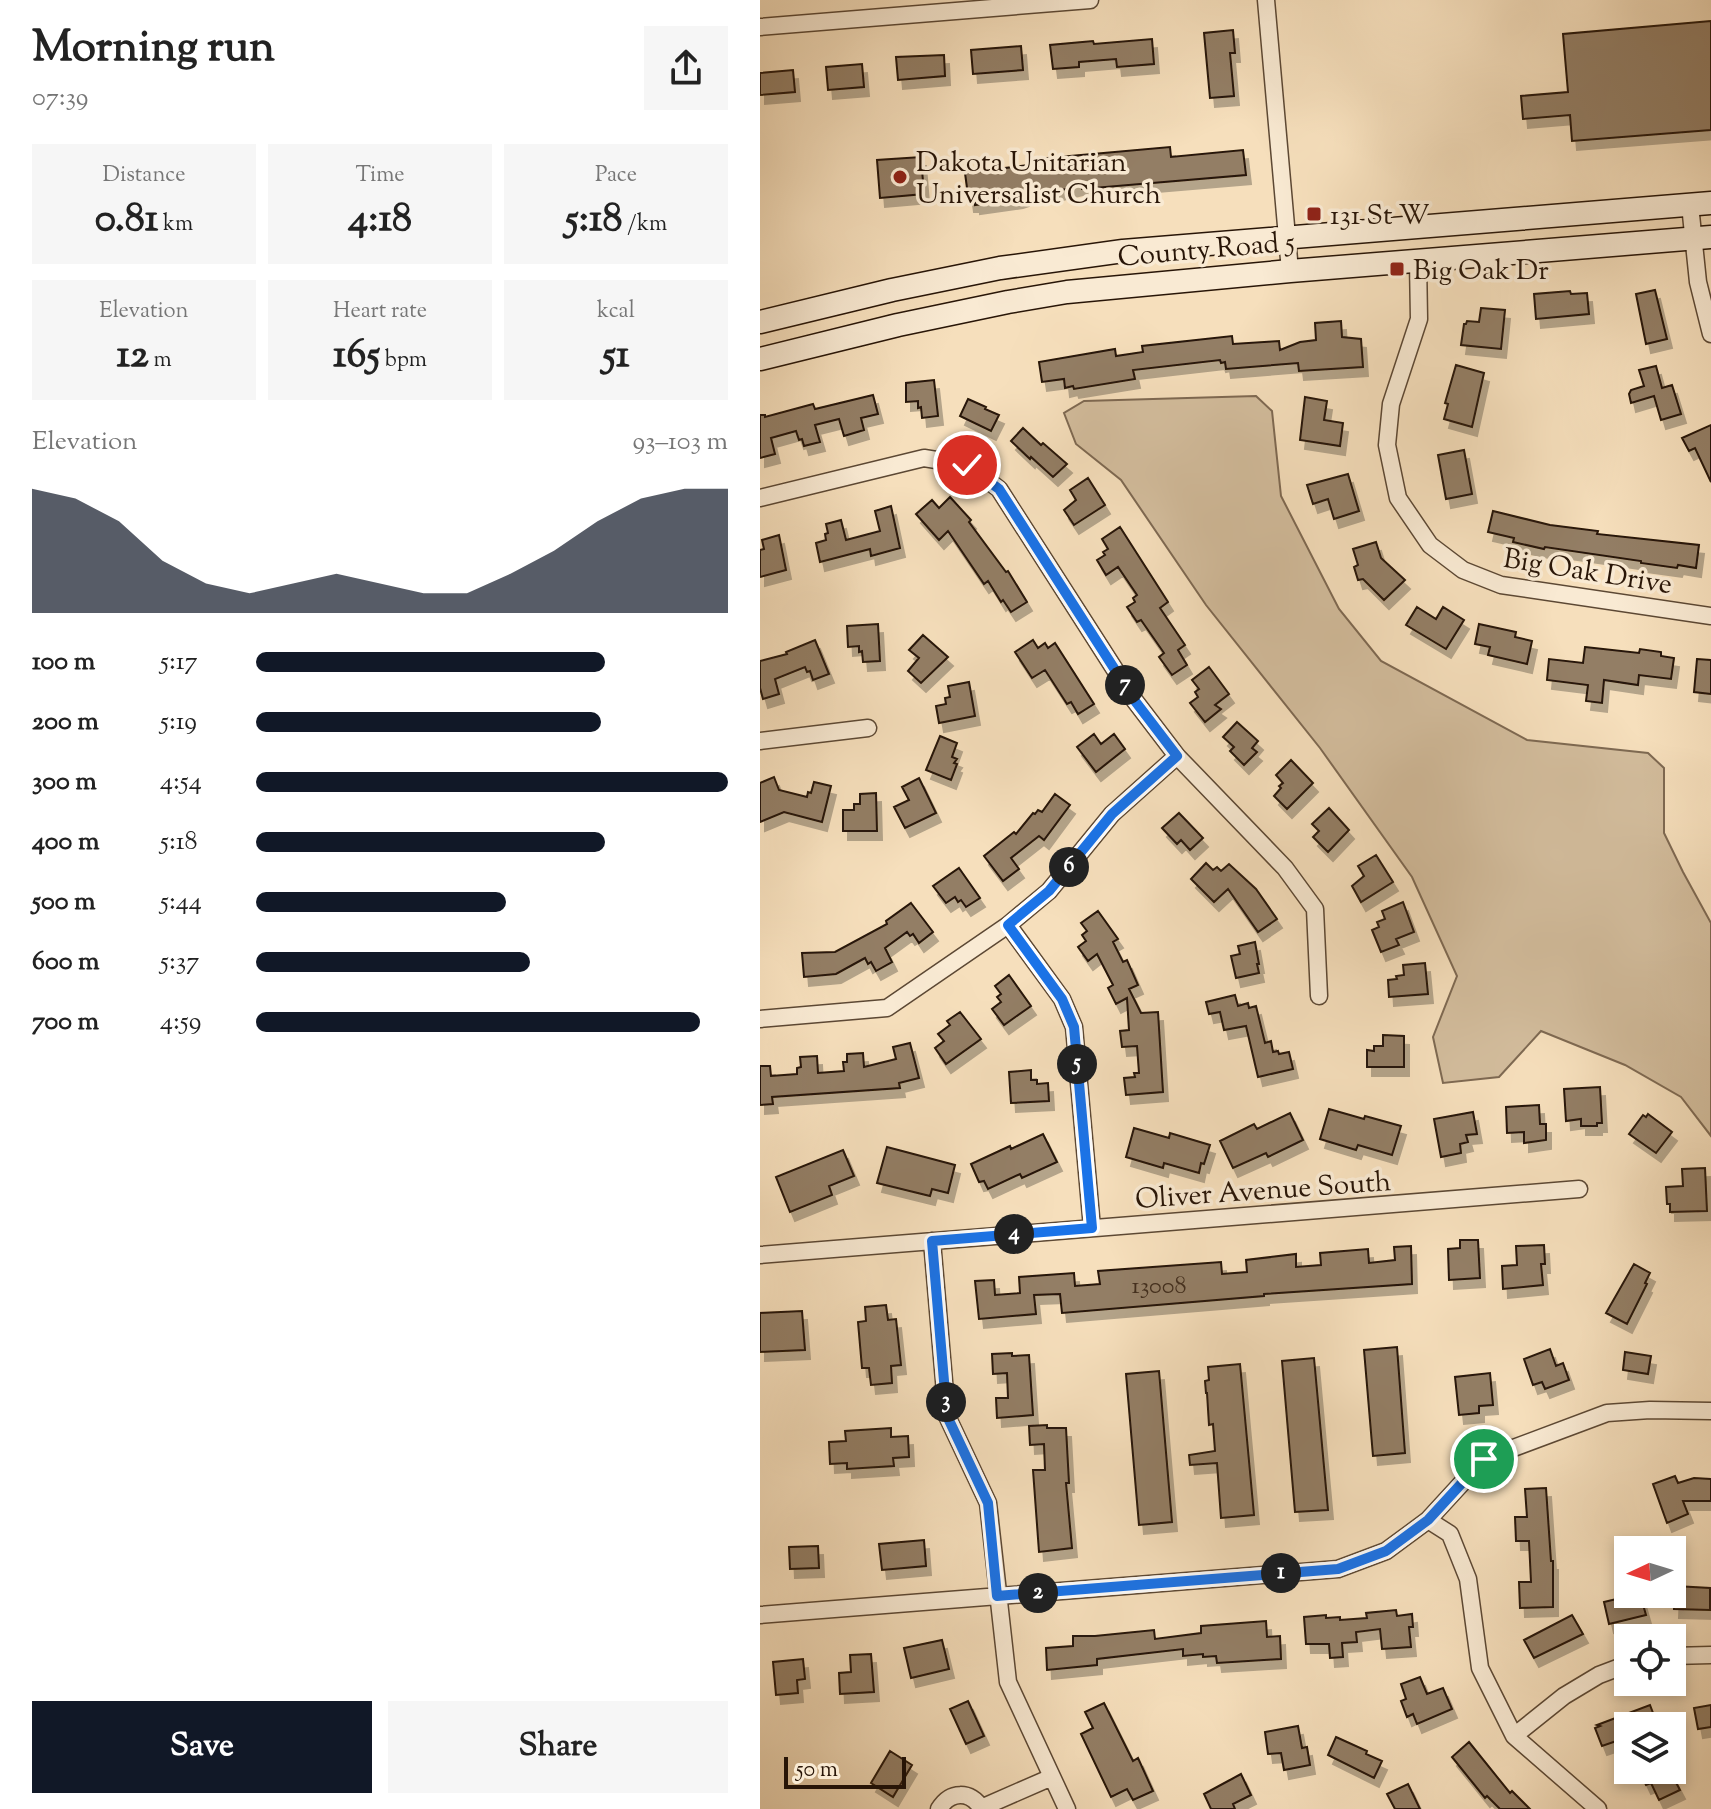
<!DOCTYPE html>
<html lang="en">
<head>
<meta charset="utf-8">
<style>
  body { margin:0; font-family:"Sorts Mill Goudy",serif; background:#f6f6f6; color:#222; height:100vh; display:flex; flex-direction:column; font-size:30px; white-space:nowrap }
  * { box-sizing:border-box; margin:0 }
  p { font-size:26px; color:#767676 }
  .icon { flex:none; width:44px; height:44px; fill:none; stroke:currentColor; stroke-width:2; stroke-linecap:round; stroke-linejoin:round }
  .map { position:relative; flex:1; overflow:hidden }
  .drawer { display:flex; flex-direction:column; background:#fff; width:760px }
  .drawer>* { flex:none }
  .needle { width:52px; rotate:266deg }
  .fabs { position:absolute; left:854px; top:1536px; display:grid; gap:16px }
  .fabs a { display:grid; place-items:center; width:72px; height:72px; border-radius:0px; background:#fff; box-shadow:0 4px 12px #0003; font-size:40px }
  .scale { position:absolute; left:24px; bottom:20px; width:122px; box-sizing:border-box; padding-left:8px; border:4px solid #281507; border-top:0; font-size:22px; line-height:28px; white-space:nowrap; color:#281507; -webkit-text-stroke:6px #f9ead3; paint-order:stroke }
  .pin { position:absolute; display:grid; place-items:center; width:68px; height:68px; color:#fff; margin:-34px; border:4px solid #fff; border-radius:50%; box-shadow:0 2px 8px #0007 }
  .km { position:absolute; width:40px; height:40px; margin:-20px; border-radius:50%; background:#222; color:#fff; font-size:22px; line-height:40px; text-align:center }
  .round { display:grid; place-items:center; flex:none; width:84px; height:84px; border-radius:0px; background:#f6f6f6 }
  .headline { display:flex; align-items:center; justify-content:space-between; height:136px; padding:0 32px }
  h1 { font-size:44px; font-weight:800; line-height:60px }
  .stats { display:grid; grid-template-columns:repeat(3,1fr); gap:12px; height:136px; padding:8px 32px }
  .stats div { display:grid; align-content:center; border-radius:0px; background:#f6f6f6; text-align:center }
  .stats b { font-size:40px; font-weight:800 }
  .stats small { font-size:22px; font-weight:400 }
  .stats p { font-size:22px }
  .chart { height:224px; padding:16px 32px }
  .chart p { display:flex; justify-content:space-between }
  .chart svg { width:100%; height:144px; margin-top:8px; fill:#111827; opacity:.7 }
  .button { display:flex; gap:16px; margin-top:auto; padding:16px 32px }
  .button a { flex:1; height:92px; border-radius:0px; background:#111827; color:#fff; font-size:32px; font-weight:800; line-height:92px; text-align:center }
  .button a+a { background:#f6f6f6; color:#222 }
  ul { padding:0 32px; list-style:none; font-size:26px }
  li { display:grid; grid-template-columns:128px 96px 1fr; align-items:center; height:60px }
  li i { height:20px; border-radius:10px; background:#111827 }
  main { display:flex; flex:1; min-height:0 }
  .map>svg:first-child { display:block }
</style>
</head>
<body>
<main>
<section class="drawer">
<div class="headline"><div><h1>Morning run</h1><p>07:39</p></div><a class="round"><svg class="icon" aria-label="share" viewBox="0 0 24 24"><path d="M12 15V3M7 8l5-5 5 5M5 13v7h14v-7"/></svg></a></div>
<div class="stats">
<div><p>Distance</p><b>0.81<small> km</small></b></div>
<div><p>Time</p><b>4:18</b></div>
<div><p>Pace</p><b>5:18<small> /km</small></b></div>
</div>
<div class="stats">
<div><p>Elevation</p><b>12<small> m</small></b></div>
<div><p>Heart rate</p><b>165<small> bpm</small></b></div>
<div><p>kcal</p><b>51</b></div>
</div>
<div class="chart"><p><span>Elevation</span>93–103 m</p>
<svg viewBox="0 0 160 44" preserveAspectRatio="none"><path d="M0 44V6L10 9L20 16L30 28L40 35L50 38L60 35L70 32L80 35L90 38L100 38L110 32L120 25L130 16L140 9L150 6L160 6V44z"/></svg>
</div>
<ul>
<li><b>100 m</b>5:17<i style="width:74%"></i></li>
<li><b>200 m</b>5:19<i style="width:73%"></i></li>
<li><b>300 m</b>4:54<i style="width:100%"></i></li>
<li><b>400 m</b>5:18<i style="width:74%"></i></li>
<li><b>500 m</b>5:44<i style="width:53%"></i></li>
<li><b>600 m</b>5:37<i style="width:58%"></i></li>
<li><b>700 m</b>4:59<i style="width:94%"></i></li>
</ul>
<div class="button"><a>Save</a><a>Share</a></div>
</section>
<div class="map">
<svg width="951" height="1809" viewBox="0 0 951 1809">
  <defs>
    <filter id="shadow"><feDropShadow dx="5" dy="9" stdDeviation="0" flood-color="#0004"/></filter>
  </defs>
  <rect width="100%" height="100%" fill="#f6dfbc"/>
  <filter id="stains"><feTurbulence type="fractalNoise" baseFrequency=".0025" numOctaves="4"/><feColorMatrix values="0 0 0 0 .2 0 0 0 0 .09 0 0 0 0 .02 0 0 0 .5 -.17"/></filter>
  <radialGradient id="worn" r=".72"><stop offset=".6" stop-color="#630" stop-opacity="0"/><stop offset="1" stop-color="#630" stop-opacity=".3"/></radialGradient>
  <!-- green -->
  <path fill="#d3bd9d" stroke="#7e6952" stroke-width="2" d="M496,396L512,411L521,496L579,609L621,661L767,740L888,753L904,768V833L923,872L951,923V1136L921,1097L865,1065L781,1031L739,1077L683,1083L673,1037L697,976L652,877L560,748L446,605L361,480L316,444L304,413L324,401Z"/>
  <!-- building -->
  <path fill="#937e65" stroke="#281507" stroke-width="2" filter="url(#shadow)" d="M951,21V130L812,141L810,115L763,119L761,96L808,92L803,34Z
    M473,30L475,53H470L474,96L450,98L444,33Z
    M392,39L394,64L357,67L356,59L319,62V67L293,69L290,45L333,41L334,44Z
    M261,46L263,70L213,74L211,50Z
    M184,55L185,76L138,80L136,57Z
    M102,64L104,87L68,90L66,67Z
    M33,70L35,92L0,95V73Z
    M410,147L411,157L483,150L486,175L322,189V185L298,191L264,195V197L258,199L215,205V203H209L205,173L277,164V159Z
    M161,157L164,194L120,198L117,160Z
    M895,290L907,339L886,344L876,294Z
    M810,291L811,294L827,293L829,314L776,319L774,294Z
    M721,308L745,310L741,349L701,345L704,324H706L707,321L719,322Z
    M581,321L582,337L601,339L603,367L539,371L538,363L466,369L465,362L461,363L460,360L373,370L375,379L314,389L313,386L305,388L304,379L282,382L279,362L355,349L356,356L383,352L382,346L472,336L473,344L519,341L520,350L540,342L556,340L555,323Z
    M696,365L724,373L712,427L684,419L688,404L685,403Z
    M896,366L902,388L912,385L921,414L901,420L894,396L871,403L869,394L871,390L884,386L879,370Z
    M174,380L178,416L162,418L161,407L158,408V401L146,402V383Z
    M113,395L118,414L101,418L104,430L84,436L79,419L55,425L60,442L44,446L42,439L39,440L36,431L11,438L15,454L0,458V415H5V417L53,404L55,409Z
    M545,397L567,401L564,420L583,423L580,446L540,440Z
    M208,399L226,407L225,409L239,415L231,431L200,416Z
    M951,425V482L935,448L929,451L922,438Z
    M263,428L281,445L283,443L307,464L293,477L271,457L270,459L251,441Z
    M704,450L712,494L686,499L678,455Z
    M588,474L599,511L574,519L568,499L553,504L547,485Z
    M328,478L345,505L314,525L304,510L316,500L310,490Z
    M190,497L211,520L209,522L246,572L248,571L267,602L251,612L243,600L241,602L228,581L224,584L188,531L179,540L156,514L172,500L179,508Z
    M131,506L140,548L111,556L110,549L60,562L56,543L66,540L65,534L68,533L66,524L81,520L86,540L120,531L115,511Z
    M733,511L790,525L838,531L837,534L939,545L936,568L918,565L917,568L881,563V561L785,547L784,549L753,542L754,538L728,532Z
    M360,527L408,602L400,608L425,645L418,650L427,665L412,675L399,657L404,653L381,620L377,622L367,607L375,602L373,598L377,595L358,567L346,575L337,560L345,555L343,552L348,549L342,539Z
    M19,535L26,570L0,577V550L4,549L2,540Z
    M616,542L621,558L645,580L624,600L603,579L598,580L594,567L598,565L593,549Z
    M657,607L676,619L683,607L704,620L686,649L646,625Z
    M118,624L120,661L103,662L102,651L99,652V646L88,647L87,626Z
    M719,624L756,632L755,637L772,641L767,664L728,655L730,647L715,644Z
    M163,635L188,657L161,683L148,671L159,658L149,650Z
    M55,640L69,674L53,680L50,671L47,672L45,667L15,679L19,694L3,699L0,688V661L27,654L26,652Z
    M273,640L278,648L285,643L288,648L295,643L334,704L318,714L311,702L307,704L285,670L272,678L255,652Z
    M825,647L879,653L880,649L901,652V656L914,658L911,679L879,675L878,685L844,680L842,703L826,701L828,685L787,680L789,659L823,663Z
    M937,659L951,660V694L934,692Z
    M449,667L469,694L455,705L461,709L445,722L430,703L438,697L435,692L439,689L432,680Z
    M209,682L215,716L179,723L176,706L186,704L185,698L190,697L188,686Z
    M477,722L498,741L492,748L497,752L484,765L470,751L474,747L463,737Z
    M334,734L341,744L354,734L365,749L336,772L317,747Z
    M180,736L197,743L192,757L197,759L194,763L197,764L191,780L166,770Z
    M531,760L553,783L527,809L514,796L521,788L519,786L523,783L516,775Z
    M14,777L19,790L47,797L48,792L51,793L54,782L71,786L62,822L24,812L0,822V783Z
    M159,778L176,813L145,828L134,807L149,800L142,787Z
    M116,793L117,831H83V810H94V804H100V794Z
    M295,794L310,805L284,840L279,836L251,858L259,869L243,881L224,856L254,832L256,834L273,813L275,814L278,810L282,812Z
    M569,808L589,830L568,852L553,837L559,831L552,824Z
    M419,813L443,838L430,850L421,840L417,844L402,828Z
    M616,855L633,882L601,902L592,886L604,876L598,866Z
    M446,863L453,870L457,867L461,871L469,864L496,889L517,919L498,932L468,889L454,902L431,879Z
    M199,868L220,898L206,907L201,900L198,902L195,897L186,903L173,886Z
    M643,902L654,932L636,939L639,945L621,952L612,930L619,927L617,922L625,919L622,911Z
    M151,903L173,932L159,943L153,934L150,936L147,932L125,948L132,962L116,971L111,962L108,964L105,958L76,974L44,977L42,953L75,952L127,924L126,921Z
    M338,911L358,939L353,942L363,962L367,960L378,985L369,989L381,1013L398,1012L403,1092L366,1095L364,1078L375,1077L374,1073H379L377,1046L362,1047L360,1031L369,1030L367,998L356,1004L348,988L353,985L337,954L328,961L318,947L326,941L322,935L327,931L321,923Z
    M495,942L499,964H497L499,973L476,978L471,956L480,954L478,946Z
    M665,963L668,994L629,997L628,980L637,979L636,976L644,975L643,965Z
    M249,975L271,1006L244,1025L232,1009L241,1002L237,997L241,994L235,986Z
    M475,995L478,1006L488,1003L489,1008L496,1006L505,1043L511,1041L513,1052L518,1051L519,1054L529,1052L533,1069L498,1077L486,1026L464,1030L460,1012L449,1014L446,1002Z
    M200,1012L221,1039L186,1064L175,1048L184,1041L178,1034L190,1025L187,1021Z
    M623,1035L644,1036V1067H607V1050L614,1051V1046H623Z
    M150,1043L159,1078L139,1083L140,1088L12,1097L13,1104L0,1105V1066H10L11,1076L37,1074V1068L41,1067L40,1057L57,1056L58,1073L84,1071L83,1062H87V1054L103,1053L104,1067L136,1059L133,1047Z
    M271,1070V1080H277V1084L288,1083L289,1101L251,1103L249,1072Z
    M840,1087L842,1123H837V1126H821V1119L806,1121L804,1089Z
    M779,1105L780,1124H786V1140L764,1143V1132L747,1133L746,1107Z
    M569,1109L604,1119L605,1116L641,1126L632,1155L598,1145L596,1150L560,1139Z
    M713,1112L717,1134L706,1135L708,1142L700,1144L701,1153L681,1157L674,1119Z
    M530,1113L543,1140L508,1157L506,1153L473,1168L460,1141L494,1124L497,1129Z
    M888,1114L912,1132L896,1153L869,1134L883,1115L886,1117Z
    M374,1128L409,1138L410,1133L450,1145L444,1164L441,1163L439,1173L404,1163L403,1168L366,1157Z
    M283,1134L297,1162L262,1178L260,1174L228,1189L224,1181L219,1182L211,1164L250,1146L251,1149Z
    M127,1147L195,1165L188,1193L172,1189L170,1196L117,1183Z
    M83,1150L94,1176L69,1186L72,1195L30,1212L16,1177Z
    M945,1168L947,1211L910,1212V1204H907L906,1187L923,1186L922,1169Z
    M700,1240H718L720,1278L689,1280L688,1249L700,1248Z
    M784,1245L785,1264H781L783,1285L743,1289L742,1266L757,1265L756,1246Z
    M651,1246L652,1284L504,1294V1296L302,1313L300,1294L274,1295L276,1314L219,1319L215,1281L234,1280L235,1295L260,1293L259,1277L314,1273L315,1286L340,1284L338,1271L461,1262L462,1274L487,1272L486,1260L536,1254V1267L561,1265L560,1253L608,1249L609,1263L635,1260L634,1247Z
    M874,1264L890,1273L885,1283L887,1284L867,1324L846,1313Z
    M126,1305L128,1320L136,1319L141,1365L131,1366L132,1383L111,1385L109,1368H102L98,1322L106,1321L105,1307Z
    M42,1311L45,1350L0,1352V1313Z
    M637,1347L645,1453L613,1456L604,1350Z
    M790,1349L796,1366L803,1363L809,1380L785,1389L782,1382L773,1385L764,1359Z
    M865,1352L891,1356L888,1374L863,1370Z
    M252,1353V1356L269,1355L273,1415L237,1418L236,1398H248L247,1373L233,1374L232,1354Z
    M554,1358L568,1510L535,1512L522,1361Z
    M480,1364L494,1515L461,1518L457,1463L430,1465L429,1455L455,1451L453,1424L449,1425L447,1393H446L445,1381L449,1380L448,1367Z
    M399,1371L412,1522L379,1525L366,1374Z
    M730,1373L733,1405L719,1406V1413L699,1415L695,1377Z
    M287,1425V1428H306L309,1483H306L312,1548L279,1552L273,1470H285L284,1444L270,1445L269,1426Z
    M131,1428V1437L148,1436L149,1457L133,1458L134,1466L87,1469V1463L70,1464L69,1442L86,1441L85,1431Z
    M915,1476L918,1483L934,1478L951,1479V1501H923L928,1514L907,1523L893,1484Z
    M786,1488L791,1561H793V1607L760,1608L759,1582H771L769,1541H756L755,1517H767L765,1489Z
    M164,1540L166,1566L122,1570L119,1544Z
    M58,1546L59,1568L30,1569L29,1547Z
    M915,1586L950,1588V1610L914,1609Z
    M877,1594H880L886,1615L849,1624L844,1602Z
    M636,1610L637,1616L652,1614L653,1627H649L651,1647L622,1649L620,1629L596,1632L597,1642L582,1643L583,1657L570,1658L569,1644H546L544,1617L566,1615V1618L580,1617V1620L607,1618L606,1613Z
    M812,1615L823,1634L774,1658L764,1640Z
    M506,1621L507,1637L520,1636L521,1659L457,1663L456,1656L443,1657V1654L423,1656V1649L337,1659V1665L287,1670L286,1648L313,1646V1636H335L394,1630L395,1639L441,1633V1626Z
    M182,1640L189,1669L151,1678L144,1648Z
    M111,1654L114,1692L80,1694L79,1673L91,1672L90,1655Z
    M43,1659L45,1679L37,1680L38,1693L16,1695L13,1662Z
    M660,1677L667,1694L683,1688L692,1709L657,1724L653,1714L647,1717L641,1701L646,1699L641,1684Z
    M208,1701L224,1736L206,1744L190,1709Z
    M344,1703L373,1761L378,1758L393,1791L373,1800L367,1789L351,1797L321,1734L333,1728L325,1712Z
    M890,1705L898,1726H868V1737L842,1746L835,1728L840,1726L837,1725Z
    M951,1705V1727L938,1729L934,1708Z
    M538,1726L542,1748L547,1747L550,1765L524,1770L521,1753L508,1754L505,1732Z
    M576,1737L607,1751L606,1754L622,1761L614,1778L568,1755Z
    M709,1742L750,1793L752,1791L770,1809H740L727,1796L725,1798L692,1757Z
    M130,1751L152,1765L133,1797L111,1783Z
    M879,1770H916L911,1773L920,1790L899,1800L891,1783L886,1785Z
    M481,1774L491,1795L473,1804L475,1809H451L444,1794Z
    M648,1784L660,1809H635L627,1794Z"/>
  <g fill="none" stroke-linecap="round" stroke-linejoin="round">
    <defs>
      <path id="street" d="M506,0L530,271
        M0,27L330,0
        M930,205L938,282L951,334
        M658,261L659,319L631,404L627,445L638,498L670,545L703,570L741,585L951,616
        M0,498L164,458L207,465L239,489L375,701L417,756L525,868L555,909L559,996
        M0,741L108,728
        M248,925L302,999L314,1027L332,1228
        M0,1019L127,1008L248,925L289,891L352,814L417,756
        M172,1241L187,1416L228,1503L248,1682L307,1809
        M0,1255L819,1189
        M668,1520L690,1534L708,1579L720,1668L754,1736L838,1809
        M0,1615L578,1569L626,1551L668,1520L724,1459L847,1413L890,1410L951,1411
        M912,1656L951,1655
        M754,1736L804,1696L839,1675L868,1664
        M221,1808L292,1777
        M179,1809C190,1791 210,1790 222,1809"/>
      <path id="secondary" d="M0,322L132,290L240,268L363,251L951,203
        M0,359L138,325L248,302L307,292L530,271L951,237"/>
    </defs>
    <!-- street casing -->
    <use href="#street" stroke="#5c4834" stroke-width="19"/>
    <!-- secondary casing -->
    <use href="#secondary" stroke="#281507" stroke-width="25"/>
    <!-- street -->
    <use href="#street" stroke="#f9ead3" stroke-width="16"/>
    <!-- secondary -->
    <use href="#secondary" stroke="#f9ead3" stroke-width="22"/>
  </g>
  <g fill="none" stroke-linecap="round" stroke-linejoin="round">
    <defs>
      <path id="route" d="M207,465L239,489L375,701L417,756L352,814L289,891L248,925L302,999L314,1027L332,1228L172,1241L187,1416L228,1503L237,1596L578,1569L626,1551L668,1520L724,1459"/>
    </defs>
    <!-- route casing -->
    <use href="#route" stroke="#fff" stroke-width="16"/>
    <!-- route -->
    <use href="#route" stroke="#1a73e8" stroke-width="10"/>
  </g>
  <!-- markers -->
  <g fill="#8f2418" stroke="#f9ead3" stroke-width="3">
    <circle cx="140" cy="177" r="8"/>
    <rect x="546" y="206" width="16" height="16" rx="4"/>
    <rect x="629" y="261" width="16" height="16" rx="4"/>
  </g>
  <g text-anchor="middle" stroke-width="7" stroke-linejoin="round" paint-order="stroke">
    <!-- number labels -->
    <g font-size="24" fill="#432f1e">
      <text x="399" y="1293">13008</text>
    </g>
    <!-- poi labels -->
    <g font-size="28" fill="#281507" stroke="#f9ead3" text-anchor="start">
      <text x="156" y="171">Dakota Unitarian<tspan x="156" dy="32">Universalist Church</tspan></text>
      <text x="570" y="224">131 St W</text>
      <text x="653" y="279">Big Oak Dr</text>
    </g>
    <!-- street labels -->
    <g font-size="28" fill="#281507" stroke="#f9ead3">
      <text transform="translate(446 248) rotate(-5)" y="10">County Road 5</text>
      <text transform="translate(828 570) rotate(9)" y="10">Big Oak Drive</text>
      <text transform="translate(503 1189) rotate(-4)" y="10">Oliver Avenue South</text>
    </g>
  </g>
  <rect width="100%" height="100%" filter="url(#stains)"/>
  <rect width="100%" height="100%" fill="url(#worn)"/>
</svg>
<div class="fabs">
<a><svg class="needle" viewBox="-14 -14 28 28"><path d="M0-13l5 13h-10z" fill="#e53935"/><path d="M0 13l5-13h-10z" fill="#767676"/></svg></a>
<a><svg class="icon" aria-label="locate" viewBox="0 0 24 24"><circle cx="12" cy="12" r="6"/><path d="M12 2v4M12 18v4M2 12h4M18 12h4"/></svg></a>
<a><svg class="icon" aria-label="layers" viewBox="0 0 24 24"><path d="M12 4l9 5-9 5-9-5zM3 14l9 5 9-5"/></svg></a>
</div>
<div class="scale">50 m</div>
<div class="pin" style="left:724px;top:1459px;background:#1e9e55"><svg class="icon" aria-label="arrive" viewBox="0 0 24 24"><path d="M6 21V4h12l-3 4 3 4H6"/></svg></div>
<div class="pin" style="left:207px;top:465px;background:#d93025"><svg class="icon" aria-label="check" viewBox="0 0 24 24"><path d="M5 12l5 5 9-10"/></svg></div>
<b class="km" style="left:521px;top:1573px">1</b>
<b class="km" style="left:278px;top:1593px">2</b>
<b class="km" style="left:186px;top:1402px">3</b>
<b class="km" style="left:254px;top:1234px">4</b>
<b class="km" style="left:317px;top:1064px">5</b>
<b class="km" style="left:309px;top:867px">6</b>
<b class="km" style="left:365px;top:685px">7</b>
</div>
</main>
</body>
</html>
